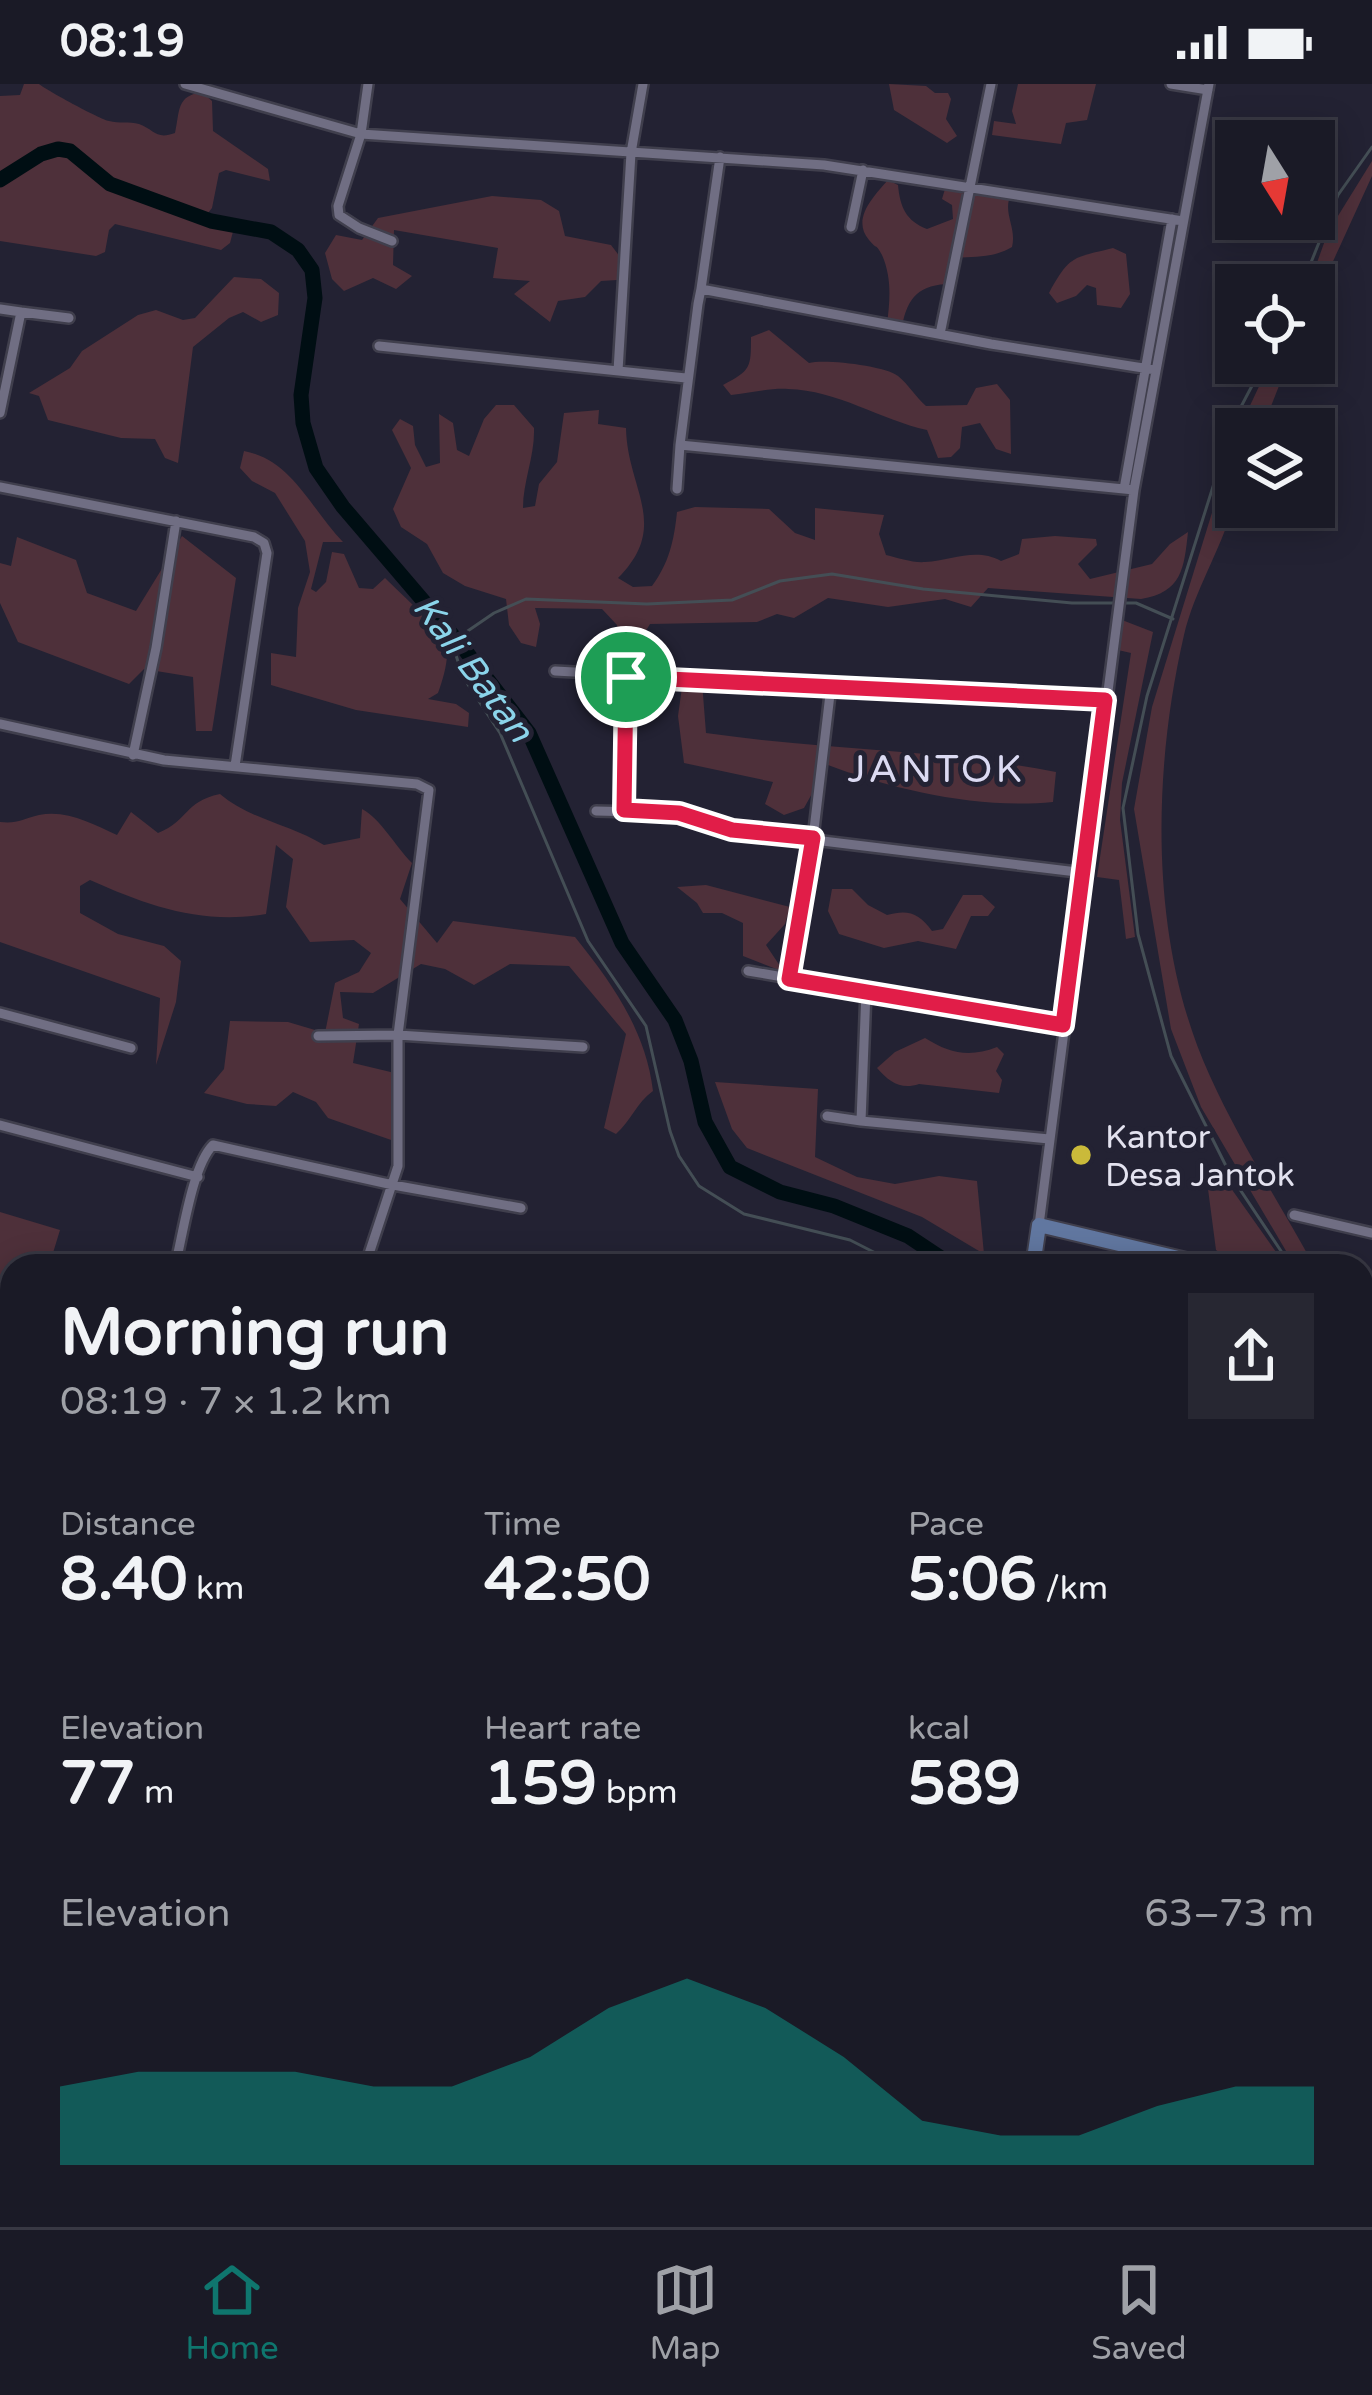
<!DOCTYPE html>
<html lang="en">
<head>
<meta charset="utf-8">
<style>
  body { margin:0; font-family:"Varela Round",sans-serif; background:#272732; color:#f1f3f6; height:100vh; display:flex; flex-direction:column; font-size:45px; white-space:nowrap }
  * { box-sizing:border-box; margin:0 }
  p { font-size:39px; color:#9fa1a7 }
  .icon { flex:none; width:66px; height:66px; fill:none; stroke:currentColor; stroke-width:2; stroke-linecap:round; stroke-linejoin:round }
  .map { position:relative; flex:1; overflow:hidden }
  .side { position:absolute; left:0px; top:1170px; width:1374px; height:975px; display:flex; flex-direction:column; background:#1a1a26; border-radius:36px 36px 0 0; box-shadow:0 6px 30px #0003,0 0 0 3px #383843 }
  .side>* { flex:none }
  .needle { width:78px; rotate:169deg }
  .buttons { position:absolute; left:1215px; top:36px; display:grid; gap:24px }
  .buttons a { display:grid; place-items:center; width:120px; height:120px; border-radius:0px; background:#1a1a26; box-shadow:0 6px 30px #0003,0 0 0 3px #383843; font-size:60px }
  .pin { position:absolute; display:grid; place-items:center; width:102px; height:102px; color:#fff; margin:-51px; border:6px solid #fff; border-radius:50%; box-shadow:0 3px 12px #0007 }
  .round { display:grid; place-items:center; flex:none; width:126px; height:126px; border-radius:0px; background:#272732 }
  .headline { display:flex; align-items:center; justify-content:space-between; height:204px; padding:0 60px }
  h1 { font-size:66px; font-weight:700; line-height:90px }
  .stats { display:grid; grid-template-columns:repeat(3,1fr); gap:18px; height:204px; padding:12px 60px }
  .stats div { display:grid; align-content:center }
  .stats b { font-size:60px; font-weight:700 }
  .stats small { font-size:33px; font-weight:400 }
  .stats p { font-size:33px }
  .chart { height:336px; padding:24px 60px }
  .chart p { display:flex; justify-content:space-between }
  .chart svg { width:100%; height:216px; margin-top:12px; fill:#0f766e; opacity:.7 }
  .status { display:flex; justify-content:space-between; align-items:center; height:84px; padding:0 60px; background:#1a1a26; direction:ltr }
  .status svg { height:33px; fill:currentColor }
  .tabs { display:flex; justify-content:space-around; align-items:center; height:168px; border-top:3px solid #383843; background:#1a1a26; font-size:33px; color:#9fa1a7 }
  .tabs a { display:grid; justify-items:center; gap:6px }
  .tabs .current { color:#0f766e }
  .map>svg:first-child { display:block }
</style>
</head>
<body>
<div class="status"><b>08:19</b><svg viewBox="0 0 49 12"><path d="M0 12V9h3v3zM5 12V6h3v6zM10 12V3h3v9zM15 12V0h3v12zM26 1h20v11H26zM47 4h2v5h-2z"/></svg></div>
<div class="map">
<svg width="1372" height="2143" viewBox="0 0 1372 2143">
  <rect width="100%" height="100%" fill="#232233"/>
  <!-- green -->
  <path fill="#4e303a" d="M24,0H39C43,4 101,36 109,37C119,40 129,37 139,40C155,46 156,56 175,49C180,27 176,12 202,8L212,17L213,47L268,85L270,97L226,86L219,89L212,124L204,134L235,140L230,159L221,166L115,140L109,146L105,168L96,172L0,157V12L20,11Z
    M889,0L926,2L935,9H948L951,15L946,35L957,52L947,59L894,26Z
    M1018,0H1096L1087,36L1066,39L1061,60L992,51L994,37L1016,40L1012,27Z
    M1372,77V92L1314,219V201H1309L1328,148Z
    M888,96L898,101C900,123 906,137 927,145L953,135L952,121L942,115L945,105L1011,110C1002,129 1017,143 1012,163C993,174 978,172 956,174L951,200C920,200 907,213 902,243L887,240C890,216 892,194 882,171C875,158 878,167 869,156C851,135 874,112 888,96Z
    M492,112L541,116L559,127L565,152L611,161L624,178L617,196L601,197L585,213L558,217L550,238L514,210L530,197L493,194L498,164L394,146L393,181L412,192L396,205L373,194L344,207L332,195L325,169L336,151L362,156L378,134Z
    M1113,164L1126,170L1130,210L1121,224L1097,221L1096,204L1087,201L1076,212L1057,219L1049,209C1070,170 1074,174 1113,164Z
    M234,193L261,195L279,209L278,231L261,238L243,228L229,234L193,263L178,379L165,374L155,355L121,354L48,336L39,312L29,309L70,284L82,267L138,231L156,226L183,236L195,234Z
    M769,246L809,279C826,275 885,282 898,292C908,300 916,313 926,322L967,321L976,304L997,300L1010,316L1011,370L996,365L980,339L962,343L960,364L951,373L938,374L927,346C881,336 837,306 788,305C770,304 749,309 731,311L723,301C751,286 751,284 751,253Z
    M1270,279H1288L1262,345H1239Z
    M496,321H514L534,344C535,372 523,397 523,424L535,422L539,400L557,378L564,329L599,326L598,340L626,344C627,405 671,441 618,494L633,503L652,502C669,479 674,457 677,428L695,423L769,425L795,449L815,456V424L884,431L879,450L886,471C898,474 913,479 925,478C952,477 975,463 1001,477L1019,470L1022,455L1055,452L1096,455L1097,461L1078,480L1090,495L1152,480L1170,460L1188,448C1184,485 1182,508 1141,515L988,504L971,523L945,515L888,523L828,514L794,534L777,530L757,538L650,540L636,563L633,583L623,577L617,541L602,525L535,524L540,540L536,563L521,559L509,541L506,515L465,502L443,489L427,460L401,443L393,425L411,384L392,346L400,335L413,342L415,361L426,383L440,379L439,330L453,339L457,366L469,372L484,335Z
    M1236,351C1236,371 1240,395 1235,415C1224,461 1195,504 1184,551C1152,690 1149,858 1209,990C1239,1057 1279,1118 1314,1182H1298L1289,1172L1201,1023L1171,945L1134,725L1152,623Z
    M244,367C292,376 311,425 343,458H323L311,505L316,508L326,498L332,468L344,470L359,504L373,505L385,494C401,510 446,549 447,570C447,582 442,598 438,609L428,615L456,620L469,629L468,643L356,626L271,601V569L296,573L298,524L310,488L305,457L275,409L252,397L240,384Z
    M182,452L236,494L212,647H196L193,593L144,585L129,600L18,558L0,519V479L11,482L17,453L76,476L87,509L136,527Z
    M1122,536L1153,548L1122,699L1120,736L1135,853L1126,855L1119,796L1097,793L1131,569L1118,566Z
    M683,596L702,598L706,649C823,666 940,665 1056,688L1053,718C981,725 896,707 828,681L804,724L784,731L765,720L773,698L684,679L678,632Z
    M220,710C249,735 289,740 324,761L360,754L362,725C381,735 395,762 412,779L400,815L437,859L453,837L575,853C612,899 646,947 653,1007C637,1018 631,1037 616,1050L604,1044L626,950L569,882L510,880L474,901L445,885L421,880L373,909L340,908L343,934L359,940L353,979L399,990L394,1057L328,1034L316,1018L293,1008L276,1022L247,1020L204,1009L224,985L230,937L288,938L325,949L335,899L359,888L371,869L354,856L310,858L286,823L293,775L276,761L266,830C202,841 148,822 90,796L80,802V829L118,850L164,862L181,877L176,918L156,981L160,914L0,858V738C17,740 23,735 39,731C66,725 93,740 117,751L131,728L158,749C190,736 183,718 220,710Z
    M706,801L790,823L785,840L766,861L784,888L743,872V839L722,829H703L697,819L677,803Z
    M832,805H852L868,821L887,831C908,825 919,829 932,847L943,845L963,811H982L995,823L988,832H971L956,865L918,857L884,864L839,850L828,827Z
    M925,954C949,969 969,974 997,963L1004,970L996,987L1002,996L999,1009L919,1000C901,1006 889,998 877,984L895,968Z
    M715,998L818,1005L815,1073L857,1093L895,1100L939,1092L977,1097L984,1170L922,1133L747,1064L732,1045Z
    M1228,1100L1286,1182H1239L1216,1166L1208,1105Z
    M0,1128L60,1146L49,1182H12V1205L0,1199Z"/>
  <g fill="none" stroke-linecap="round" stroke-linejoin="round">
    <!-- stream -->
    <path stroke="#444e55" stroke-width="3" d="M1302,201L1338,111L1372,63
      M1264,279L1234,336L1147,612L1123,724L1138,850L1171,972L1231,1092L1291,1182
      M901,1182L850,1156L744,1130L699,1102L679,1072L670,1047L646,942L588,857L500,649L463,593L454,565L456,555L494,529L526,515L647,520L732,516L780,497L832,490L923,505L1072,519H1136L1173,535
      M1362,1267L1372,1279
      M1362,1422L1372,1425"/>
    <!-- river -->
    <path stroke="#000e13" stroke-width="15" d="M0,96L41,70L58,65L70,67L110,100L211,137L271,148L298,166L312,186L315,214L301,311L303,339L316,384L343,423L461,561L529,649L622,859L675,936L691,977L705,1038L730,1083L780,1108L834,1122L908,1152L953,1182
      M1362,1380L1372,1384"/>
    <defs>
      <path id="street" d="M185,0L361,50L824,81L1183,137
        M368,0L361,50L338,122L339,131L359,144L392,157
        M1171,0L1208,6
        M851,143L863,86
        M701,205L720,73
        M0,225L21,228
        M940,250L991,0
        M379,262L686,294
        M618,287L631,69L643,0
        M0,329L21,228L69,234
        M0,403L254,453L264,459L267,469L235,682
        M677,405L680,361
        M1124,405L1172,135
        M1134,406L680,361L698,220L701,205L991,260L1156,286
        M555,587L1105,616
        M0,640L164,676L417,700L429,706L398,951V1082L365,1182
        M133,671L156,564L176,437
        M624,726L626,593
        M596,727L679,729L732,746L1085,789
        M748,887L1063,941
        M789,895L813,754L831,602
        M866,907L861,1037L1049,1055
        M0,929L131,964
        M318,952L398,951L583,963
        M827,1032L861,1037
        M0,1041L198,1093
        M1294,1131L1372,1149
        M1039,1141L1134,406L1209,0
        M175,1182C183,1151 192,1082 213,1061L393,1101L521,1124
        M1362,1226L1372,1237
        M0,1437L12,1440
        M0,1619L12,1585
        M0,1628L12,1636
        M1059,2133L1138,2143
        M133,2143V2133
        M750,2143L751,2133"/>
      <path id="secondary" d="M1033,1182L1039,1141L1212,1182
        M1362,1218L1372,1221
        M0,1305L12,1310
        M1362,1859L1372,1863"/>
    </defs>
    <!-- street casing -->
    <use href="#street" stroke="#403f4d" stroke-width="14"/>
    <!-- secondary casing -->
    <use href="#secondary" stroke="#403f4d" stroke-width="18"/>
    <!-- street -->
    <use href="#street" stroke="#706e83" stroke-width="9"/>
    <!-- secondary -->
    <use href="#secondary" stroke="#6177a0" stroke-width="14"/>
  </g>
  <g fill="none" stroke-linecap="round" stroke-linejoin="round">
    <defs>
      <path id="route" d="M626,593L1105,616L1063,941L789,895L813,754L732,746L679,729L624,726Z"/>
    </defs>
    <!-- route casing -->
    <use href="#route" stroke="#fff" stroke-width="24"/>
    <!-- route -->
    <use href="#route" stroke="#e11d48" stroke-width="15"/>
  </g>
  <!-- markers -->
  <circle fill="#caba3a" stroke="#232233" stroke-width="4.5" cx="1081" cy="1071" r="12"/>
  <g text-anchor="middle" stroke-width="10" stroke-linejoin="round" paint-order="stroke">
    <!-- poi labels -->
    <g font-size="33" fill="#e3e2ef" stroke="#232233" text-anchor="start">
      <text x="1105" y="1064">Kantor<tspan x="1105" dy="38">Desa Jantok</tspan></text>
    </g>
    <!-- water labels -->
    <g font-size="36" font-style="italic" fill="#8bd4ea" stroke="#232233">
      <text transform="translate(474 584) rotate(53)" y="13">Kali Batan</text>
    </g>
    <!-- quarter labels -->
    <g font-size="39" letter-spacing="3" fill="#dbdaf2" stroke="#232233">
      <text x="936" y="698">JANTOK</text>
    </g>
  </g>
</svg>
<div class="buttons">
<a><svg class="needle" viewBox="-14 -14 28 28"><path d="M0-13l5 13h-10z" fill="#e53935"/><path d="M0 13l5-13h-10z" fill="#9fa1a7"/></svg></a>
<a><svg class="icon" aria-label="locate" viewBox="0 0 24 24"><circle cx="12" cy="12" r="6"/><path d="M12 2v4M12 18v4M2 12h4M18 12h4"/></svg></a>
<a><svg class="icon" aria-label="layers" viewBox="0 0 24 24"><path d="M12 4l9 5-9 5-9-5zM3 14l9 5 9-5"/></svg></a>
</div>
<div class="pin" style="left:626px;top:593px;background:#1e9e55"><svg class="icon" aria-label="arrive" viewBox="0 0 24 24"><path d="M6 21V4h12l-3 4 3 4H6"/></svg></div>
<section class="side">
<div class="headline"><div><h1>Morning run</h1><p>08:19 · 7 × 1.2 km</p></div><a class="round"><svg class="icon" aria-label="share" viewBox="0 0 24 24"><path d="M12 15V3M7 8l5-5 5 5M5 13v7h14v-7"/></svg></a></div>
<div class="stats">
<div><p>Distance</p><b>8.40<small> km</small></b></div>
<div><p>Time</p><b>42:50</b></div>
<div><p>Pace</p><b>5:06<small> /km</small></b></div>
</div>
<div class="stats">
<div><p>Elevation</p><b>77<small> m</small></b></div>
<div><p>Heart rate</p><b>159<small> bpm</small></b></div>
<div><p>kcal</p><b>589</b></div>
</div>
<div class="chart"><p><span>Elevation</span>63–73 m</p>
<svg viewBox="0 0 160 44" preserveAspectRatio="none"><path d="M0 44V28L10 25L20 25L30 25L40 28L50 28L60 22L70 12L80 6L90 12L100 22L110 35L120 38L130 38L140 32L150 28L160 28V44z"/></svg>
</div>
</section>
</div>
<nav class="tabs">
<a class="current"><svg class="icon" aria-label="home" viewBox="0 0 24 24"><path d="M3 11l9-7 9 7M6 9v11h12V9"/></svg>Home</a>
<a><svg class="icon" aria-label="map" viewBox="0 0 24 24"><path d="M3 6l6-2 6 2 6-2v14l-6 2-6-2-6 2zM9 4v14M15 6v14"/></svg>Map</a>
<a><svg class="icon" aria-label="saved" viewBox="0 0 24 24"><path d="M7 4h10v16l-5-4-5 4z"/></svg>Saved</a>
</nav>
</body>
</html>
